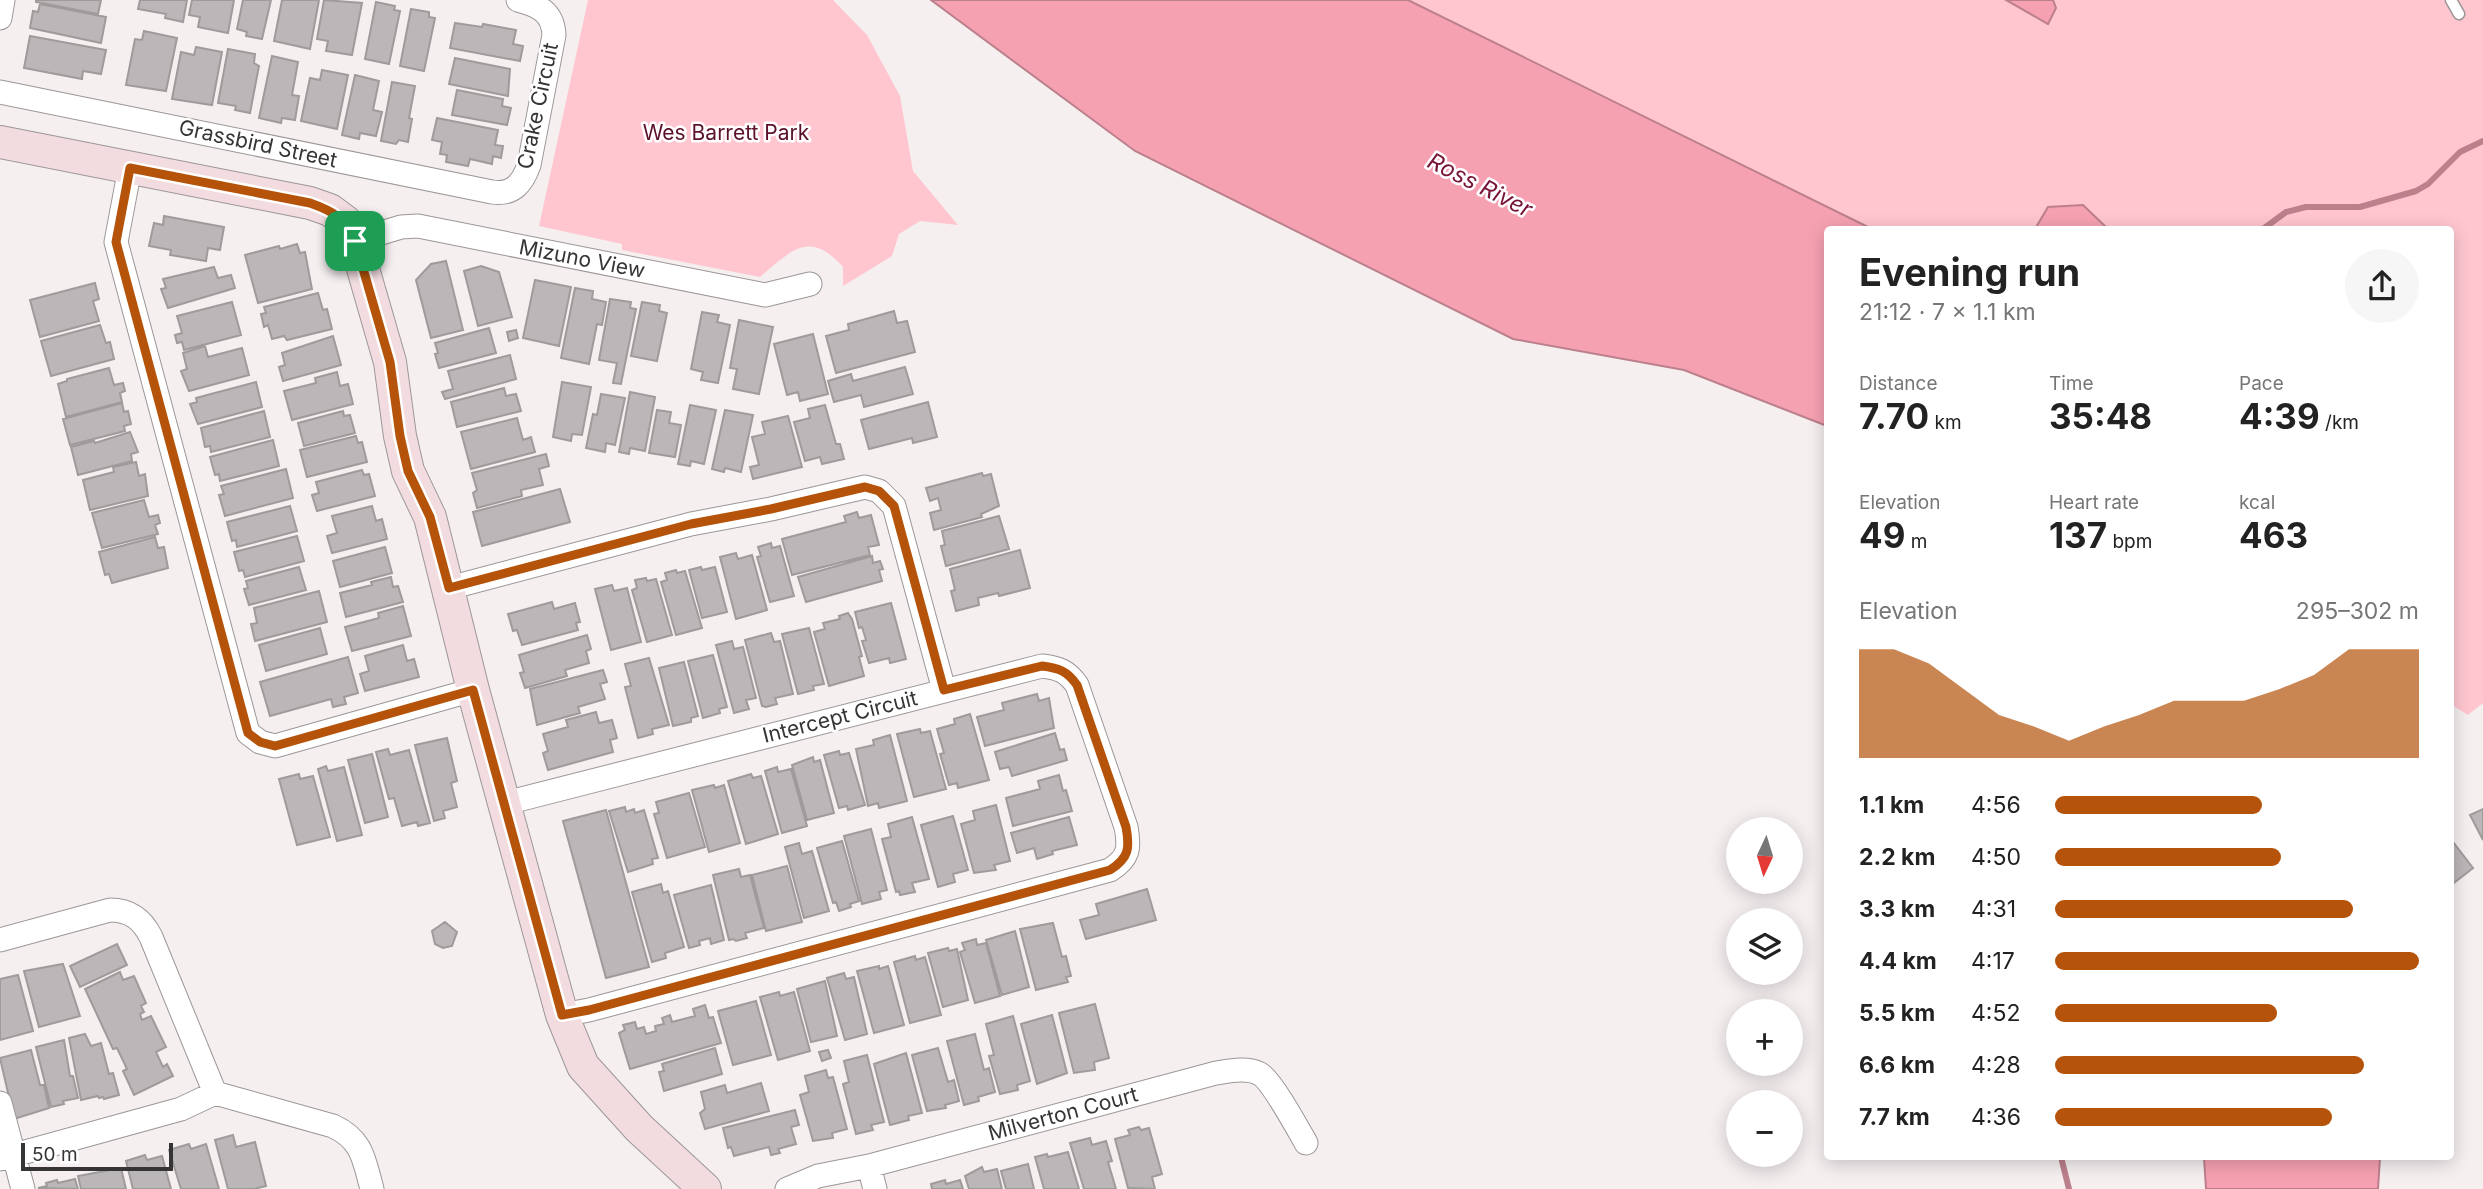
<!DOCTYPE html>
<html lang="en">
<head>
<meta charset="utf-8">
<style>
  body { margin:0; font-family:Inter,sans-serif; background:#f6f6f6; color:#222; height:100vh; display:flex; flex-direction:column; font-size:26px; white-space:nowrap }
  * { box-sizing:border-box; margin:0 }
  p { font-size:23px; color:#767676 }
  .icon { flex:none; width:38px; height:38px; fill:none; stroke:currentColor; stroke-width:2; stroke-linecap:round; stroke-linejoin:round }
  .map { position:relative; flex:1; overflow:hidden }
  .side { position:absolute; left:1824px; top:226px; width:630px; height:934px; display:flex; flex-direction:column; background:#fff; border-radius:7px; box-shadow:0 4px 18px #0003 }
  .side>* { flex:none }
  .needle { width:46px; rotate:184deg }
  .fabs { position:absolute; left:1726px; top:817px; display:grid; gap:14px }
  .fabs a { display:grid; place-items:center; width:77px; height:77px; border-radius:50%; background:#fff; box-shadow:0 4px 18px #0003; font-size:35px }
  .scale { position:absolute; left:21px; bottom:18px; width:152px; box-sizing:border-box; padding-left:7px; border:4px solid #363434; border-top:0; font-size:19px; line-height:24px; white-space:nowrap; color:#363434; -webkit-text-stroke:5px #fff; paint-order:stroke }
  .pin { position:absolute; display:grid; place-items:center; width:60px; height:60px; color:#fff; margin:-30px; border-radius:14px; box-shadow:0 4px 10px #0006 }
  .round { display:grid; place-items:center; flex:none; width:74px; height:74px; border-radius:37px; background:#f6f6f6 }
  .overview { display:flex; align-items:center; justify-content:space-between; height:119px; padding:0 35px }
  h1 { font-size:38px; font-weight:700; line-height:52px }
  .stats { display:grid; grid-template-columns:repeat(3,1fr); gap:10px; height:119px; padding:7px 35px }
  .stats div { display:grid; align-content:center }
  .stats b { font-size:35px; font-weight:700 }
  .stats small { font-size:19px; font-weight:400 }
  .stats p { font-size:19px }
  .chart { height:196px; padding:14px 35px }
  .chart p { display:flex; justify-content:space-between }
  .chart svg { width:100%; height:126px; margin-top:7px; fill:#b45309; opacity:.7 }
  ul { padding:0 35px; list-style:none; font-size:23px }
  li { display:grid; grid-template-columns:112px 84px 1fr; align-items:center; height:52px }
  li i { height:18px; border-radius:9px; background:#b45309 }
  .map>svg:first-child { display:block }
</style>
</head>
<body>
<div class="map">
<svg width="2483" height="1189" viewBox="0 0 2483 1189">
  <rect width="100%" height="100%" fill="#f5eff0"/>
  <!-- green -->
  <path fill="#ffc6d0" d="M588,0H833L867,35L900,96L913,171L958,225L920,221L899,234L892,256L843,286V267C809,229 791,251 760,277L622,250V244L539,226Z
    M1408,0H2483V703L2468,715L2450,704V229H1872Z"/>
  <!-- water -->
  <path fill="#f6a1b2" stroke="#bc808c" stroke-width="2" d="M931,0H1408L1872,229H1827V426L1684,370L1513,339L1135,151Z
    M2006,0H2053L2056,8L2048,24Z
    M2083,205L2108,229H2035L2048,207Z
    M2204,1157H2380L2378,1189H2206Z"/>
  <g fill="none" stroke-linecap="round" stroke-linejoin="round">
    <!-- stream -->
    <path stroke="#bc808c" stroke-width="6" d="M2263,229L2286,212L2306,207H2360L2416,191L2428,184L2460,152L2483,141
      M2061,1157L2069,1189"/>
  </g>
  <!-- building -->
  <path fill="#bbb6b7" stroke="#a09b9b" stroke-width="2" d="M36,0H101L98,14L36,2Z
    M140,0H187L183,22L165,18L166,14L138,9Z
    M192,0H234L228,33L198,27L200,17L189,15Z
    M243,0H271L262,39L246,36L247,32L237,29Z
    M282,0H319L310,49L274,41Z
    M324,0L362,3L352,55L326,51L328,41L317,39Z
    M376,2L395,6L394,10L400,11L389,64L365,59Z
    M40,4L106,17L101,43L30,28L33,11L38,12Z
    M411,9L429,12V17L435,18L424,71L400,66Z
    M455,23L482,27L483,24L516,30L513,44L523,46L520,61L450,48Z
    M144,31L177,38L166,91L126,85L135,39L142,40Z
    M30,36L106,50L101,74L83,71L82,79L24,68Z
    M196,47L222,52L212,105L172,99L181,52L194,55Z
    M228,49L255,54L254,63L259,66L250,113L235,110L236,106L218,103Z
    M272,56L298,62L292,95L299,96L295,120L282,118L281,123L259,118Z
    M455,58L510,69L508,96L449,84Z
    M322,70L348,75L337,129L301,121L310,78L320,80Z
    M355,75L379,81L373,110L382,112L376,136L360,133L359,139L342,135Z
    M392,82L415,86L409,118L412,119L408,142L399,140L396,144L381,141Z
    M457,90L503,99L502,106L511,108L507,125L452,115Z
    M437,118L498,130L495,145L503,146L501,158L493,156L492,164L470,159L468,166L446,162L447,155L440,154L442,142L432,140Z
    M164,216L224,227L220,250L208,248L206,261L170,255L171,250L149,246L154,223L163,225Z
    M297,244L300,253L305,252L312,289L258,303L245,255L279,246L280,249Z
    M446,261L463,330L431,338L416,280L431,264Z
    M481,266L499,272L512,317L478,326L464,271Z
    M214,267L218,278L231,275L235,288L168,308L161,289L166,288L163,279Z
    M535,280L571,287L559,346L523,338Z
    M95,283L99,299L93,301L99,321L40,337L30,300Z
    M575,288L593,291L592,299L606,302L602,325L597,324L589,364L561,358Z
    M318,293L323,310L327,309L332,329L287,340L284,336L272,339L268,325L264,327L261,314L266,313L264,307Z
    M610,299L631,302L630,308L636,309L621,384L613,383L617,363L599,360Z
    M232,302L241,335L184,350L182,342L177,343L175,335L182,333L177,316Z
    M642,302L660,305L659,311L667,313L657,361L631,356Z
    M894,311L897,323L907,321L915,352L836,373L826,336L849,330L848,324Z
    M702,312L719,315L717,322L730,325L718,383L701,380L703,372L691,369Z
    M739,320L773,327L759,394L733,389L737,369L730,368Z
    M100,325L106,343L110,342L114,359L51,376L41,341Z
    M489,328L496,353L439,368L435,354L438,353L435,343Z
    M516,330L518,338L509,341L507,332Z
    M813,334L828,394L800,401L798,392L787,395L774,344Z
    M333,336L341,365L283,381L279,367L285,365L282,353Z
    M205,346L208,357L242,348L249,375L189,391L181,371L187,369L183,353Z
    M510,355L516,379L445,399L442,392L453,389L448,371Z
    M905,367L913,394L864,407L861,395L834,402L828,381L851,374L853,381Z
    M109,368L114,385L123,383L125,391L120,393L122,402L66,417L58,384L67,381V379Z
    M337,372L340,386L348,384L353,404L292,420L284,391L316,383L315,378Z
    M256,382L262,407L198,424L190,404L197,402L196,398Z
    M562,382L591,387L582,435L572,434L571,441L553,437Z
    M504,388L506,396L516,394L521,411L457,427L451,402Z
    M630,392L655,397L645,451L630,448L629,454L619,452Z
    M601,394L625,398L615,445L606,443L605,452L586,448L593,414L597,415Z
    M928,402L937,437L913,443L912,438L869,449L861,420Z
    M122,403L124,412L128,411L131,424L124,426L125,431L70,445L63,419Z
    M690,405L716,410L704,464L691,461L690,466L678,464Z
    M825,405L836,444H840L844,459L822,464L820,457L805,461L794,422L810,418L808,409Z
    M657,410L671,412L669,423L681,425L675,457L649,453Z
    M725,410L753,415L741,472L725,468L724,472L712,469Z
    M264,411L270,437L211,452L210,446L205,447L201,428Z
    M343,411L344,416L350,415L355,433L304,446L298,423Z
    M788,416L802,467L753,479L750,467L759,465L752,437L765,434L762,422Z
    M517,418L523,440L531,437L535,452L471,469L461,432Z
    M130,432L138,452L131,454L132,461L78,475L71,447L94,441L95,443Z
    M356,436L358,443L362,442L367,462L307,477L300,450Z
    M273,440L279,466L220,481L219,474L215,475L210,457Z
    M546,454L549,466L539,469L543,485L521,490L522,496L477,508L473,493L477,490L472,473Z
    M136,462L139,476L145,474L148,496L90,510L83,480L114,472L113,467Z
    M286,469L293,498L225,516L219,495L224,494L221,486Z
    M362,470L364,475L369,474L375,496L317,511L312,495L319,493L316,482Z
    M982,473L983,476L991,474L999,506L981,514L982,517L934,530L930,513L941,510L938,498L930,501L926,488Z
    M560,489L570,522L482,546L473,512Z
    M144,500L149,517L158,515L160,523L155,525L158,534L102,548L92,513Z
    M290,506L297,531L237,547L236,540L232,541L227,522Z
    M372,506L376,521L382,519L387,539L332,553L327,536L337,533L332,516Z
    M857,512L859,518L871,515L879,545L868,547L870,555L792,575L782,539L846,522L844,516Z
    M999,516L1009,549L946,566L941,546L945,545L942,531Z
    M297,536L304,561L245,577L243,570L239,571L234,552Z
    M155,537L158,548L164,547L168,568L112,583L109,574L105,575L99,552Z
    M771,543L772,548L780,546L794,596L770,602L757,557L761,556L758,547Z
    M385,547L392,573L340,587L333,561Z
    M1020,550L1030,588L999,596L998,593L978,598L979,605L956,611L951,591L955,590L950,569Z
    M736,553L738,559L752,555L767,610L736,619L720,557Z
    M872,556L873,563L880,561L883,569L879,570L882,581L806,602L798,577Z
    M299,567L306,590L249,605L244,589L248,588L246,581Z
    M701,567L702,570L715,567L727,612L702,618L689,570Z
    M676,570L677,573L685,571L702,628L676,635L661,582L667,580L665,573Z
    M391,577L393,587L398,586L403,602L346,617L340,593L372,585L371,582Z
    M646,578L647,581L656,579L672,635L647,642L632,590L637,588L635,580Z
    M612,585L614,591L627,588L641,642L611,650L595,589Z
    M319,591L327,622L255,641L251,624L257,623L254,608Z
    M552,602L554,609L575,603L580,622L576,623L578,630L522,645L517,630L513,631L508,614Z
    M891,603L906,659L890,663L889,658L869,663L862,641L866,640L862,627L859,628L855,612Z
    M403,606L411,636L352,651L345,627L379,618L378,613Z
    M848,613L852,619L862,656L859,657L864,676L829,686L814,632L825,629L823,623L840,619L839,616Z
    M320,628L327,654L266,671L259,645Z
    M809,628L824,684L813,686L814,690L798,694L782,634Z
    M771,633L774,642L780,641L793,694L775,698L777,704L766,707L762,706L745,640Z
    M587,635L591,649L586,651L589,663L565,670L567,676L525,688L520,673L524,672L519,655Z
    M732,641L734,649L743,647L756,698L746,700L749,709L734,713L716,645Z
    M403,645L407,661L414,659L419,677L365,691L360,674L369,671L365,656Z
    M713,655L727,707L719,709L720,713L703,718L688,661Z
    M348,657L358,693L344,697L346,704L333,707L331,699L270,716L260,682Z
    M649,658L669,725L652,729L653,734L638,738L625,687L631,686L625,664Z
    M684,662L698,716L691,718V722L673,726L659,668Z
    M603,670L607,682L600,684L605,699L578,707L580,713L537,725L530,689Z
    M1037,694L1039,701L1049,698L1054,728L985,746L977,717L1004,710L1002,703Z
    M596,712L599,723L612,720L617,738L610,740L613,752L548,770L543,753L548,751L543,734L568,727L566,720Z
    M970,714L989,780L958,788L957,783L949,785L940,754L944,753L937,729L955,724L954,719Z
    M920,729L921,733L930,731L946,789L914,797L897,734Z
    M1055,733L1060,750L1064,749L1067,760L1012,776L1009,767L1000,769L995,752Z
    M890,735L907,801L879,808L878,803L868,806L856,749L874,745L873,740Z
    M447,738L457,781L451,783L457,807L443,811L445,818L434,821L415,745Z
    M388,749L390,755L409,750L430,823L418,826L417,822L402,826L394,798L389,799L376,752Z
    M839,751L840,755L849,753L865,805L848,810L847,806L839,808L824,755Z
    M372,754L388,817L365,823L348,760Z
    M813,757L814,762L820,760L834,813L807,820L792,765Z
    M326,766L328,771L344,767L362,835L337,841L318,769Z
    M777,767L778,772L791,769L807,826L782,833L765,771Z
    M299,774L300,779L313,776L330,837L297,845L279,779Z
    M751,774L753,778L761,776L778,834L746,844L728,781Z
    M1059,775L1063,791L1066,790L1072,811L1013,826L1006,798L1040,789L1038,781Z
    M714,785L715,788L724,785L740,843L709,852L692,790Z
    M689,793L705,847L667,858L654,814L659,813L656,802Z
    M996,805L1010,861L994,865L996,870L974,873L961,824L975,820L973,811Z
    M625,807L626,812L634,809L635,813L644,810L658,858L652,859L653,864L628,872L609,811Z
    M2483,809V840L2470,815Z
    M606,810L649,967L606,978L563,821Z
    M953,816L968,870L953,874L955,882L938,887L921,825Z
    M912,817L929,879L912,883L915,892L900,895L899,891L896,892L882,839L891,837L888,824Z
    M1069,817L1077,845L1052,851L1053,854L1037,859L1034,848L1017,853L1011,833Z
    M871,829L887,890L879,892L881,899L862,904L844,836Z
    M2450,838L2473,868L2450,886Z
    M842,841L859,901L850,904L851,907L839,911L836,902L833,903L817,848Z
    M799,843L802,854L812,851L829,911L804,918L785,847Z
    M787,866L802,922L766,931L752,875Z
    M739,869L741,877L750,875L764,928L745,933L747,938L736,941L733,939L729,940L713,875Z
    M661,884L663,893L668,891L684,947L665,953L666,958L652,962L632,892Z
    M711,885L724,940L711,944L710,938L699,941L700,945L689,948L674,895Z
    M1147,889L1156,920L1086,939L1080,920L1099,915L1096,904Z
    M445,922L457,932L452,946L443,948L435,944L432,931Z
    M1053,923L1062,957L1066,956L1071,976L1066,977L1068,982L1036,990L1020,929Z
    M1015,931L1029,987L1002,995L986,940Z
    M976,939L977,945L986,943L1000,996L975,1003L960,952L965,950L962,943Z
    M117,944L127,965L80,987L70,966Z
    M948,948L949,951L957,949L968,1000L943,1007L928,953Z
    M915,956L916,960L925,957L941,1015L910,1023L894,962Z
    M63,964L80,1016L39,1027L24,971Z
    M879,966V969L888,966L904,1025L874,1033L857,971Z
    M120,972L123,980L134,976L146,1003L141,1006L144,1012L140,1014L142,1020L151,1016L166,1047L156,1052L163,1067L167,1064L173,1076L134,1095L123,1071L127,1069L117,1048L113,1049L85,989Z
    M844,973L846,979L854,977L867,1034L845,1040L827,978Z
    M18,975L33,1031L0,1040V979Z
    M825,981L837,1036L811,1042L797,989Z
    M779,992L780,996L794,992L810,1051L778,1060L760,997Z
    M756,1001L771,1055L733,1065L718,1011Z
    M1095,1004L1109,1058L1094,1062L1095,1070L1074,1073L1059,1013Z
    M705,1005L709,1018L713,1017L721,1043L630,1069L619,1033L625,1030L623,1025L635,1022L637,1029L644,1027L646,1034L656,1031L655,1026L664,1024L662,1018L670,1015L672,1022L695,1016L693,1009Z
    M1052,1015L1067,1073L1037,1084L1021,1024Z
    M1013,1016L1030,1081L1017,1085L1018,1090L1000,1094L989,1056L994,1055L986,1024Z
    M85,1034L91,1046L101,1043L109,1074L113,1073L119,1095L104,1099L103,1097L99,1098L98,1096L81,1100L69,1038Z
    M975,1034L984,1070L989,1068L995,1092L978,1097L979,1101L964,1105L947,1041Z
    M64,1040L70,1076H73L78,1098L63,1101L64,1104L51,1107L36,1047Z
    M715,1048L722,1074L664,1091L659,1072L664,1071L662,1064Z
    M938,1048L948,1082L954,1080L959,1101L945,1105L946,1108L927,1111L912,1055Z
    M31,1050L40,1085H44L49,1108L14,1119L0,1058Z
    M828,1050L831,1058L822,1061L819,1052Z
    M906,1053L922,1113L908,1116L909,1120L890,1125L874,1064Z
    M867,1055L884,1122L871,1125L873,1130L856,1134L843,1084L849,1082L844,1061Z
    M826,1070L828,1078L833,1077L847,1129L832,1133L833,1138L813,1141L800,1095L809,1092L805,1076Z
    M761,1083L769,1111L705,1129L700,1113L705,1109L701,1092L725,1085L727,1093Z
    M795,1110L799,1125L791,1127L796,1144L778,1149L780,1153L771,1155L769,1147L734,1156L731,1147L728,1148L723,1128Z
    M1139,1127L1141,1130L1149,1128L1162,1174L1152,1177L1155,1189L1128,1188L1115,1139L1130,1135L1128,1130Z
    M233,1135L236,1147L255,1142L266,1186L254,1189H228L215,1140Z
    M1090,1138L1092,1145L1106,1141L1112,1161L1108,1162L1116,1189H1084L1070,1143Z
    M189,1144L191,1149L206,1144L219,1189H181L169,1150Z
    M1068,1152L1079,1189H1044L1035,1157L1047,1154L1048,1157Z
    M145,1155L147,1160L162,1156L171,1189H133L126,1161Z
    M1028,1164L1034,1189H1006L1001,1171Z
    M982,1167L984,1172L997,1169L1002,1189H969L965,1176Z
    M121,1168L126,1189H81L78,1176Z
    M75,1179L78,1189L38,1188L47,1186L46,1183L57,1180L58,1183Z
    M945,1180L946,1184L960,1180L963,1189H932L931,1184Z"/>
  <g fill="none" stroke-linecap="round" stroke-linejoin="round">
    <defs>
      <path id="lane" d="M2451,0L2459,14"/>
      <path id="street" d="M0,18L3,0
        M0,92L492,192C513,195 522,184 529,165L554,35C553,12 538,5 518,0
        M130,168L116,242L248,733L260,742L275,746L473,690
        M355,241L401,227L418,226L765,295L810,284
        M449,588L691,524L771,509L865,487L879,491L894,506L944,690
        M506,803L1042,666C1059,668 1067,671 1077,685L1126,827C1130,848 1129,858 1110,870L589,1010L562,1015
        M0,940L110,910C130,910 142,919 151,937L215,1093L333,1126C363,1140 364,1160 372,1189
        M0,1103L23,1189
        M0,1159L181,1109L215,1093
        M869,1166L875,1189
        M787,1189L818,1176L869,1166L1216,1073C1229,1071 1247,1067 1260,1074C1272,1081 1298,1129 1306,1143"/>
      <path id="secondary" d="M0,142L310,203L330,210L346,222L355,241L390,362L400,436L408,471L430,517L473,690L562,1015L583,1066L639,1128L705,1189"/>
    </defs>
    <!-- lane casing -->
    <use href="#lane" stroke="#9c9697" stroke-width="13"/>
    <!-- street casing -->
    <use href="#street" stroke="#9c9697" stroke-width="25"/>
    <!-- secondary casing -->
    <use href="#secondary" stroke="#9c9697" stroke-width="34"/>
    <!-- lane -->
    <use href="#lane" stroke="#fff" stroke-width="10"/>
    <!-- street -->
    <use href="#street" stroke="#fff" stroke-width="23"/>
    <!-- secondary -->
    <use href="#secondary" stroke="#f2dce0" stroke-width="32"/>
  </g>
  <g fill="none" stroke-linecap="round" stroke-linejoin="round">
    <defs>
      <path id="route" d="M130,168L310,203C335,212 343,217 355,241L390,362L400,436L408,471L430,517L449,588L691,524L771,509L865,487L879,491L894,506L944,690L1042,666C1059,668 1067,671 1077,685L1126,827C1130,848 1129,858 1110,870L589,1010L562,1015L473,690L275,746L260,742L248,733L116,242Z"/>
    </defs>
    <!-- route casing -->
    <use href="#route" stroke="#fff" stroke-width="14"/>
    <!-- route -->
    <use href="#route" stroke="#b45309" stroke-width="9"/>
  </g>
  <g text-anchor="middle" stroke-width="5" stroke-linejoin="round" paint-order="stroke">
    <!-- street labels -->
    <g font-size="21" fill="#363434" stroke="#fff">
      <text transform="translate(538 106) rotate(-78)" y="7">Crake Circuit</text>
      <text transform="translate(258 144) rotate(12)" y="7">Grassbird Street</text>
      <text transform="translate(582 259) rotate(11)" y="7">Mizuno View</text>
      <text transform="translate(840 717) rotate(-14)" y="7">Intercept Circuit</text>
      <text transform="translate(1063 1114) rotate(-15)" y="7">Milverton Court</text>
    </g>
    <!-- park labels -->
    <g font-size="21" fill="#5a1129" stroke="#fff">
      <text x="726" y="140">Wes Barrett Park</text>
    </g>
    <!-- water labels -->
    <g font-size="23" font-style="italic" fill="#771537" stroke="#fff">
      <text transform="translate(1480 185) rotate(27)" y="8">Ross River</text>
    </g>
  </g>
</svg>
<div class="fabs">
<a><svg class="needle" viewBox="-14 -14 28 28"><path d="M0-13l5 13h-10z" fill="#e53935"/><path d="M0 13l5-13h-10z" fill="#767676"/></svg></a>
<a><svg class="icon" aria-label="layers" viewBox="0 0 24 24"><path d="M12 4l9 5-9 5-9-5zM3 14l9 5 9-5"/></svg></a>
<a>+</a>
<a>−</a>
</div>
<div class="scale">50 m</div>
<div class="pin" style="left:355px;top:241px;background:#1e9e55"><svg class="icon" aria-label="arrive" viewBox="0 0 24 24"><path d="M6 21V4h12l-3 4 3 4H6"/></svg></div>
<section class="side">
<div class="overview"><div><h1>Evening run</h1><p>21:12 · 7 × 1.1 km</p></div><a class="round"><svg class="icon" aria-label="share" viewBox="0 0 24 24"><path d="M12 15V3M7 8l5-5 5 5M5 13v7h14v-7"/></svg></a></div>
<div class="stats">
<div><p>Distance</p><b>7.70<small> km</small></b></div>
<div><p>Time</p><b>35:48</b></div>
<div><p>Pace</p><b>4:39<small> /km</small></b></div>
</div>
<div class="stats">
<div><p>Elevation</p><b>49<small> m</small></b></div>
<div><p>Heart rate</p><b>137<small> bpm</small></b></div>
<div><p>kcal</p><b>463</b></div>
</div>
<div class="chart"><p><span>Elevation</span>295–302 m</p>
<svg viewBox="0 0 160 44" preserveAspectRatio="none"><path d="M0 44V6L10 6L20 11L30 20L40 29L50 33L60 38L70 33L80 29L90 24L100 24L110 24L120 20L130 15L140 6L150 6L160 6V44z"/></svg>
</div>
<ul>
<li><b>1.1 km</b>4:56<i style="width:57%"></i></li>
<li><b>2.2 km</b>4:50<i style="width:62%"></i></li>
<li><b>3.3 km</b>4:31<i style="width:82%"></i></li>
<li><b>4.4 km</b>4:17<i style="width:100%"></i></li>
<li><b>5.5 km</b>4:52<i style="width:61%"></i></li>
<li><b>6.6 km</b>4:28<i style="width:85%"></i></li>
<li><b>7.7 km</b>4:36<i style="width:76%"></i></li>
</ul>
</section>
</div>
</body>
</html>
